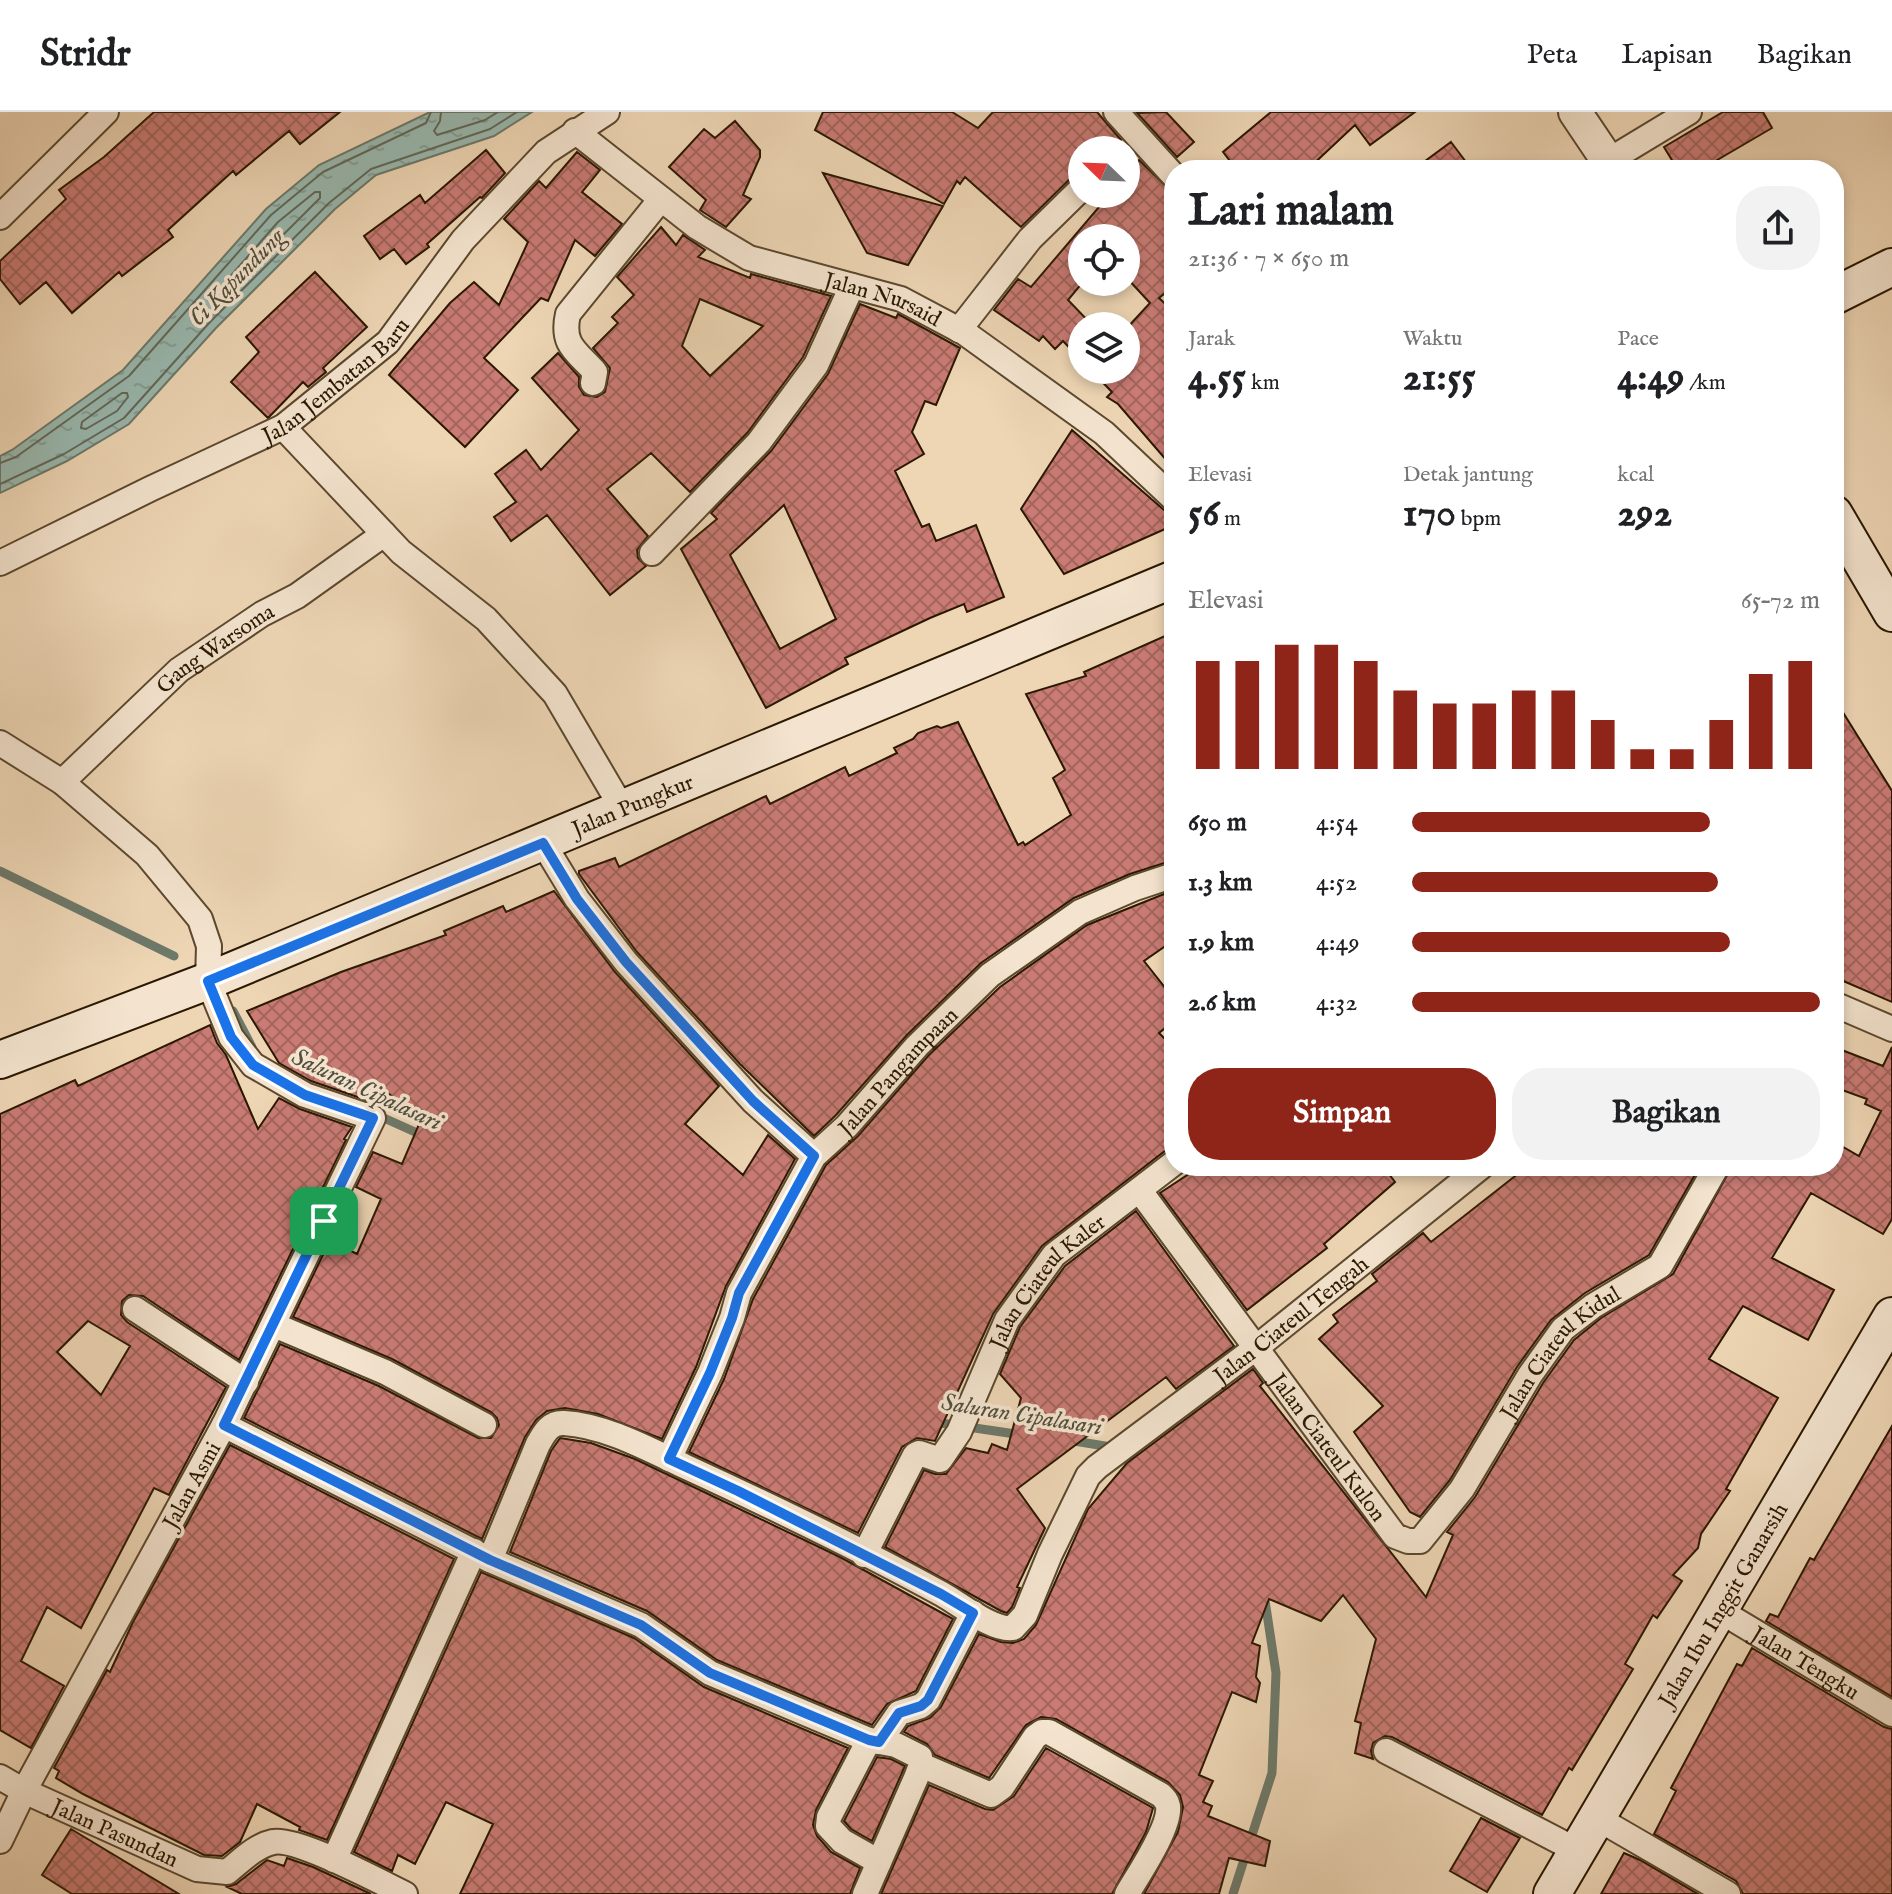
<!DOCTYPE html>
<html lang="id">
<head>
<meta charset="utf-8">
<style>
  body { margin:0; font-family:"IM FELL English",serif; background:#f2f2f2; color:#202124; height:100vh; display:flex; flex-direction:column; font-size:30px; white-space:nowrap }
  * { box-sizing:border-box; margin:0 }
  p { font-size:26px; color:#757577 }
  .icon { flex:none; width:44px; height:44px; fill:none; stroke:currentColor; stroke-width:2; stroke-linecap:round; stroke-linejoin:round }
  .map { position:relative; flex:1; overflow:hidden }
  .sheet { position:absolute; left:1164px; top:48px; width:680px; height:1016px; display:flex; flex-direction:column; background:#fff; border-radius:32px; box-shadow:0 4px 12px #0003 }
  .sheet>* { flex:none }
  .needle { width:52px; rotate:293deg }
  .controls { position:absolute; left:1068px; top:24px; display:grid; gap:16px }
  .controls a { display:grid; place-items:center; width:72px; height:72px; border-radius:50%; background:#fff; box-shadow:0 4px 12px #0003; font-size:40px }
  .pin { position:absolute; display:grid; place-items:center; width:68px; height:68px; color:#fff; margin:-34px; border-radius:16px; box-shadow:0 4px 12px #0006 }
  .round { display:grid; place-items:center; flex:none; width:84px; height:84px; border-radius:32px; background:#f2f2f2 }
  .headline { display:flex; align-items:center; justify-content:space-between; height:136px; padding:0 24px }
  h1 { font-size:44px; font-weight:700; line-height:60px }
  .stats { display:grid; grid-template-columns:repeat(3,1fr); gap:12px; height:136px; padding:8px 24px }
  .stats div { display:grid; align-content:center }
  .stats b { font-size:40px; font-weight:700 }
  .stats small { font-size:22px; font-weight:400 }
  .stats p { font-size:22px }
  .chart { height:224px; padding:16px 24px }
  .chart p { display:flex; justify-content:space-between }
  .chart svg { width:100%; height:144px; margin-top:8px; stroke:#8f2418; stroke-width:6 }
  .action { display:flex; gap:16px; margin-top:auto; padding:16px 24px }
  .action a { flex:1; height:92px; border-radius:32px; background:#8f2418; color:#fff; font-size:32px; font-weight:700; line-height:92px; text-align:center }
  .action a+a { background:#f2f2f2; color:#202124 }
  ul { padding:0 24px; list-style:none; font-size:26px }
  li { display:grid; grid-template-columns:128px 96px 1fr; align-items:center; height:60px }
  li i { height:20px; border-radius:10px; background:#8f2418 }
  header { display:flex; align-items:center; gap:48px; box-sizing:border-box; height:112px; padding:0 40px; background:#fff; border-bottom:2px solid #e0e0e0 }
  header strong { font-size:38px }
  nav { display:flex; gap:44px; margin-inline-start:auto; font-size:28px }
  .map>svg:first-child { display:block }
</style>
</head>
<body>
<header>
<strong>Stridr</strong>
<nav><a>Peta</a><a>Lapisan</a><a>Bagikan</a></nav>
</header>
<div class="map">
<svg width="1892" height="1782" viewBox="0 0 1892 1782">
  <defs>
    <pattern id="water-ripples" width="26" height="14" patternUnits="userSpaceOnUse" patternTransform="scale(2)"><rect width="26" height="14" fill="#99b9b0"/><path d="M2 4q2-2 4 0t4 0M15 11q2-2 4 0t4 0" fill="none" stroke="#849e96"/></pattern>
    <pattern id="building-cross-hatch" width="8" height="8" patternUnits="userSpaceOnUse" patternTransform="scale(2)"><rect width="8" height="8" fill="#c97b74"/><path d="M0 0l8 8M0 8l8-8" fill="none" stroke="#a3645d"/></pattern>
  </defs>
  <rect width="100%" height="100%" fill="#eed6b5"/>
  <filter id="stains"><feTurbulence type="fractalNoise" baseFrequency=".0025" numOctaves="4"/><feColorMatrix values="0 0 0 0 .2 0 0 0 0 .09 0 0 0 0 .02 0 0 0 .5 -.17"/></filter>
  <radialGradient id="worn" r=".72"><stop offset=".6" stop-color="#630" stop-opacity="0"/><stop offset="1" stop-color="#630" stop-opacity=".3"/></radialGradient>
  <!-- water -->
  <path fill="url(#water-ripples)" stroke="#6d796a" stroke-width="2" d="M430,0H532L494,24L376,63L335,97L216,216L129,312L67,349L0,381V344L12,338L123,258L266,97L319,53Z"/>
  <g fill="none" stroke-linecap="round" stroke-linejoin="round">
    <!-- shore -->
    <path stroke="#626858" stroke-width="2" d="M441,0L440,9L434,19L437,23L485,8L498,0
      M315,80H320V86L234,172L229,173L228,167L278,110Z
      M122,281H127L128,285L117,299L86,317L81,316L82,310Z
      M0,351L16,345L129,264L271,103L323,60L426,11L431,0
      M0,372L64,342L124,306L210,210L329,91L371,57L490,17L517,0"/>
    <!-- stream -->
    <path stroke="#6d796a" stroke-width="9" d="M0,759L174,844
      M233,899L252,935
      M375,1002L424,1024
      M934,1310L1022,1323
      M1068,1328L1105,1334L1146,1350
      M1233,1782L1272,1661L1276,1561L1264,1482"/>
  </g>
  <!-- building -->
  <path fill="url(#building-cross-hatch)" stroke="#2a1801" stroke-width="2" fill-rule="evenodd" d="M154,0H340L300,32L289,19L236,63L233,59L168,118L173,125L122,164L119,160L72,201L46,170L20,192L0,167V149L66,87L59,78L104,45Z
    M823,0H952L978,16L993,0H1097L1121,28L1110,38H1082V61L1072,65L1021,115L965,65L960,72L957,69L944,92L815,18Z
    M1166,0L1194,30L1177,45L1137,1Z
    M1271,0H1415L1370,33L1355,13L1307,58H1237L1223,40Z
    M1723,0H1763L1772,16L1700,58H1678L1664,35Z
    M735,9L760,38V45L743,83L751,87L726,115L700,98L706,88L669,55L704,17L715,26Z
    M1451,30L1472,58H1413Z
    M486,38L505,61L482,86L480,85L427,132L429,135L406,152L394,137L380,147L364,124L420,83L425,91Z
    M577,40L600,58L582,80L622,112L595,144L575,128L548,189L541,186L484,246L518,278L465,335L389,263L450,191L474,170L499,193L528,130L504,107L539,69L546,76Z
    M1139,48L1174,82V174L1159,186L1174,200V357L1118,292L1107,285L1112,280L1110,278L1091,258H1126V217L1150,191L1126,165V126H1082L1083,170L1068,188L1093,214H1082V249L1063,229L1055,237L1043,224L1039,229L994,198L1018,167L1031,175L1110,82H1126V63Z
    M823,61L943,94L908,153L867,141Z
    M661,115L676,133L683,123L705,138L698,145L750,166L751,162L831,184L803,245L748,320L690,380L651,341L607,377L648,424L637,438L638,446L646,454L610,483L547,403L511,429L494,405L516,390L495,362L526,338L541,358L579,318L532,266L558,241L579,265V275L584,283L597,285L605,280L610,256L593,236L618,211L612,205L634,183L617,165ZM700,187L763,214L710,264L682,234Z
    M315,160L367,215L323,256L326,260L308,275L303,270L268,306L231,270L259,240L246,225Z
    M860,192L896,206L898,202L960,236L936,293L925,289L912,320L924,342L895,359L922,415L929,412L936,429L976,413L1004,485L967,500L964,492L930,506L845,546L848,552L766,596L681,437L717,407L711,401L771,339L828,262ZM784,393L836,507L780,537L730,443Z
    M1072,318L1164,398L1174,404V413L1064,462L1021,397Z
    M1174,520V748L1130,762L1074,786L981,851L907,923L836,1003L814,1024L740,952L637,840L579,762V759L615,746L619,755L766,684L770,692L845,655L849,664L897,641L894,636L913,627L918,621L937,614L941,616L958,610L1018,733L1023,730L1025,733L1071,703L1053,666L1065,658L1026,582L1086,564L1084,560Z
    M1834,586L1892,679V890L1834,865Z
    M554,779L615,860L719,974L685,1012L743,1063L768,1023L795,1047L726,1174L696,1255L662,1327L598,1302L565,1296L547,1299L536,1308L525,1325L482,1427L244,1306L280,1232L379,1274L478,1326H491L499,1313L497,1306L491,1300L392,1247L293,1205L330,1128L357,1142L381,1087L356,1075L373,1040L402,1052L423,1003L382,978L372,990L311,969L279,951L247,899L341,860L446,823L444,819L503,794L506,800Z
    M1164,782L1174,799V828L1144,849L1174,887V909L1159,921L1174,936V1036L1165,1039L1042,1134L993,1202L935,1329L917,1326L902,1335L858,1421L689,1340L724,1267L753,1187L826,1053L858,1024L928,944L1000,875L1087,813Z
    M210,913L217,931L226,943L258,1017L279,986L300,997L352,1015L344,1027L346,1028L239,1248L143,1184L129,1183L122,1189L121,1203L127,1210L226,1275L169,1383L154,1376L81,1516L47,1495L21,1549L64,1574L31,1636L0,1618V1002L75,968L78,974ZM88,1209L130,1234L101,1283L57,1240Z
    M1834,935L1883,954L1892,935V1107L1883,1122L1811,1081L1772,1146L1834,1178L1808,1228L1743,1194L1709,1247L1778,1286L1726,1377L1730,1379L1701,1422L1698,1436L1673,1463L1682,1469L1657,1506L1653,1503L1625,1552L1633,1557L1572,1658L1569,1656L1542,1703L1392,1625L1385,1624L1373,1631L1371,1639L1373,1647L1355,1641L1361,1611L1355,1609L1376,1527L1343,1483L1321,1509L1269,1487L1252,1531L1260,1534L1256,1565L1260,1571L1256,1590L1232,1580L1199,1663L1213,1669L1203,1690L1212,1694L1208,1704L1270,1729L1265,1754L1229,1746L1219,1782H1144L1178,1720L1183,1695L1180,1683L1168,1670L1056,1607L1041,1605L1026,1613L989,1666L935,1643L927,1632L904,1620L908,1614L930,1606L941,1595L979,1522L1001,1530L1013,1531L1024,1527L1036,1513L1088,1397L1127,1351L1253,1257L1263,1271L1260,1274L1426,1485L1453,1423L1447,1420L1475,1385L1543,1271L1574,1228L1601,1206L1673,1162L1732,1054H1834V1039L1838,1032L1859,1044L1881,999L1865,992L1867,987L1834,975Z
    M1201,1054H1383L1395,1070L1324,1132L1327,1136L1247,1198L1160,1081Z
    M1528,1054H1700L1649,1143L1585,1181L1551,1208L1517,1255L1450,1368L1420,1405L1410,1400L1354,1320L1383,1294L1319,1227L1338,1210L1333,1203L1377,1169L1372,1162L1423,1121L1431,1130Z
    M1136,1099L1234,1234L1176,1277L1166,1265L1017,1377L1045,1416L1017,1475L1020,1476L1012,1495L1007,1501L1001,1499L885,1435L924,1358L935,1362H946L966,1336L988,1341L992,1332L1007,1338L1021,1286L1000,1262L1020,1215L1065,1154Z
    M1892,1314V1585L1766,1509L1770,1502L1778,1505L1810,1446L1814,1448Z
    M560,1326L591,1331L635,1347L840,1445L953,1507L916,1579L887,1592L872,1613L717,1548L647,1499L510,1440L551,1339Z
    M230,1333L454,1447L327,1728L299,1718L300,1715L257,1692L240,1730L222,1744L204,1743L83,1682L56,1666L59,1659L54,1656L107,1558L110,1560L133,1510Z
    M481,1460L634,1526L704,1575L848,1636L816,1698L813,1713L817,1724L831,1740L860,1756L850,1782H460L493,1712L446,1690L415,1752L398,1743L392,1759L354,1740Z
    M1752,1536L1884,1615L1892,1617V1782H1743L1736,1769L1654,1722L1676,1679L1671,1676L1737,1552L1742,1554Z
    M1046,1636L1153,1696L1146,1720L1112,1782H881L929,1673L985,1697L993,1698L1014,1684Z
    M877,1645L891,1647L905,1654L872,1729L851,1717L844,1709Z
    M1481,1706L1520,1726L1487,1780L1450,1759Z
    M71,1717L179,1782H72L42,1763Z
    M1624,1741L1640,1748L1698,1782H1601Z
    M287,1746L313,1755L371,1782H242L227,1775L236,1772L267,1748L284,1754Z"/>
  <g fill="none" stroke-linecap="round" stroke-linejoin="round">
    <defs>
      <g id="minor">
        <path d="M1116,0L1174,64"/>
        <path id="s1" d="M575,19L697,115L749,146L901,187L965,221L1104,321L1174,387"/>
        <path d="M1608,49L1689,0"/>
        <path d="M0,105L106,0"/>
        <path d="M959,218L1030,127L1082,76"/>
        <path d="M593,271L595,260C576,239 561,233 568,202L661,87"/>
        <path d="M283,315L401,440L486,507L555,582L622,696"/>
        <path d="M652,441L759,330L816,253L852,174"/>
        <path id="s2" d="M0,451L150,377L283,315L388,230L463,128L546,40L607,0"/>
        <path d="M0,631L62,670L147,743L200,807L209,834L208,869L231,925L253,953L305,983L373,1006L224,1313L24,1679L0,1729"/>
        <path id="s3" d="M62,670L179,558L262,502L297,484L384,422"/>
        <path d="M543,731L577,787L626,850L753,989L814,1044"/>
        <path d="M1834,892L1892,917"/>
        <path id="s4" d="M1140,1079L1395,1424L1408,1429H1420L1462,1377L1530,1263L1563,1217L1593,1194L1660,1154L1717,1054"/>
        <path d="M135,1197L246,1270"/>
        <path d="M274,1213L385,1260L484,1313"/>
        <path d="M224,1313L490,1448L641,1513L710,1561L869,1628L896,1633L920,1645L921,1653L916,1666L865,1782"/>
        <path id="s5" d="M669,1347L710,1261L732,1206L739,1181L814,1044L847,1014L917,934L990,863L1080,800L1135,776L1174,763"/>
        <path id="s6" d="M864,1443L915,1343L919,1341L940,1348L959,1320L1007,1208L1054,1143L1174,1051"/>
        <path id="s7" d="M490,1448L538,1332C544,1322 549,1310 564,1311C604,1313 648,1337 684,1354C771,1394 858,1436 942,1482C960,1492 993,1519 1013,1516L1025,1503L1050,1442L1088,1364L1097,1355L1257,1235L1482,1054"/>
        <path id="s8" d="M1720,1499L1892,1602"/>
        <path d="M869,1628L829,1705L828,1714L842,1729L879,1750"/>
        <path d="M879,1630L899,1601L921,1594L928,1588L973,1501"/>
        <path d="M1386,1639L1578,1739"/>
        <path d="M921,1653L991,1683L1002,1675L1035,1625L1042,1620H1049L1161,1683C1165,1687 1167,1689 1168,1694C1171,1715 1138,1763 1127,1782"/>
        <path id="s9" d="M0,1665L24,1679L197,1757L227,1760C241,1749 255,1734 273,1730C297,1725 380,1770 405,1782"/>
        <path d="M1597,1706L1728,1782"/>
        <path d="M334,1748L474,1439"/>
      </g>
      <path id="tertiary" d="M1575,0L1614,58"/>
      <g id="secondary">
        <path d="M1834,184L1892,155"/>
        <path d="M1834,402L1892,501"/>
        <path id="s10" d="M0,948L208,869L1174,467"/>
        <path id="s11" d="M1552,1782L1892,1204"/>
      </g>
    </defs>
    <!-- minor casing -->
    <use href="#minor" stroke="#5b482e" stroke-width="28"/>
    <!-- tertiary casing -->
    <use href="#tertiary" stroke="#5b482e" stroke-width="36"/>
    <!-- secondary casing -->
    <use href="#secondary" stroke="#2a1801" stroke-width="40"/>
    <!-- minor -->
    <use href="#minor" stroke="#f4e4cf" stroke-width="24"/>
    <!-- tertiary -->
    <use href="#tertiary" stroke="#f4e4cf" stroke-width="32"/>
    <!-- secondary -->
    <use href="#secondary" stroke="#f4e4cf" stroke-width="36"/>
  </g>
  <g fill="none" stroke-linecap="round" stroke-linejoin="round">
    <defs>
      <path id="route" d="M543,731L577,787L626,850L753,989L814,1044L739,1181L732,1206L710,1261L669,1347L738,1379L941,1482L973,1501L928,1588L921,1594L899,1601L879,1630L869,1628L710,1561L641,1513L490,1448L224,1313L373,1006L305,983L253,953L231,925L208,869Z"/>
    </defs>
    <!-- route casing -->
    <use href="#route" stroke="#fff" stroke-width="16"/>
    <!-- route -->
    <use href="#route" stroke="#1a73e8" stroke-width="10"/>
  </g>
  <g text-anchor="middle" stroke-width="7" stroke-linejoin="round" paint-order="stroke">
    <!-- street labels -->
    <g font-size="22" fill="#2a1801" stroke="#f4e4cf">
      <text dy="8" stroke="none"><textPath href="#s1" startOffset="356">Jalan Nursaid</textPath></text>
      <text dy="8" stroke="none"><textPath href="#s2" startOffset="384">Jalan Jembatan Baru</textPath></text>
      <text dy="8" stroke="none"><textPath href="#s3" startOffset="204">Gang Warsoma</textPath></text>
      <text dy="8" stroke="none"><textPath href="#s10" startOffset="682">Jalan Pungkur</textPath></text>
      <text dy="8" stroke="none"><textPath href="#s5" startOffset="456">Jalan Pangampaan</textPath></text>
      <text dy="8" stroke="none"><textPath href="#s6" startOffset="350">Jalan Ciateul Kaler</textPath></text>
      <text dy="8" stroke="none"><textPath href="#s7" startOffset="1084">Jalan Ciateul Tengah</textPath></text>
      <text dy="8" stroke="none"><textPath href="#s4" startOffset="692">Jalan Ciateul Kidul</textPath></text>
      <text dy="8" stroke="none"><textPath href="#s4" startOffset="318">Jalan Ciateul Kulon</textPath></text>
      <text transform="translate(191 1373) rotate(-61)" y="8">Jalan Asmi</text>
      <text dy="8" stroke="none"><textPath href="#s11" startOffset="336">Jalan Ibu Inggit Ganarsih</textPath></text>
      <text dy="8" stroke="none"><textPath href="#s8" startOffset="100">Jalan Tengku</textPath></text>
      <text dy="8" stroke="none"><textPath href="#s9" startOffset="128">Jalan Pasundan</textPath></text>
    </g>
    <!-- water labels -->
    <g font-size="24" font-style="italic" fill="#51503e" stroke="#f4e4cf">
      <text transform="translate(236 165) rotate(-46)" y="8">Ci Kapundung</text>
      <text transform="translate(367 977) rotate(25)" y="8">Saluran Cipalasari</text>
      <text transform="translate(1022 1302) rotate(9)" y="8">Saluran Cipalasari</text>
    </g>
  </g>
  <rect width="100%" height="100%" filter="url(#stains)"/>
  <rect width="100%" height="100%" fill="url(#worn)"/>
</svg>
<div class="controls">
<a><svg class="needle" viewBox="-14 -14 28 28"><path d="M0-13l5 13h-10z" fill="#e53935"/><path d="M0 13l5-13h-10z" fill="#757577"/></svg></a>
<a><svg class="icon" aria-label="locate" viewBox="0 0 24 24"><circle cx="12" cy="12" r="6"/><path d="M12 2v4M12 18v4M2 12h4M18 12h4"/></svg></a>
<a><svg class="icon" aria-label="layers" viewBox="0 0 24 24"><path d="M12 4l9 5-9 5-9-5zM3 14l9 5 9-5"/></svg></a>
</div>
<div class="pin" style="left:324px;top:1109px;background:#1e9e55"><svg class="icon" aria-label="arrive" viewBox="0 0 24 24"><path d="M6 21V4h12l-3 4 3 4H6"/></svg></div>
<section class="sheet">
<div class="headline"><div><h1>Lari malam</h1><p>21:36 · 7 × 650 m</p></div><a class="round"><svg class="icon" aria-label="share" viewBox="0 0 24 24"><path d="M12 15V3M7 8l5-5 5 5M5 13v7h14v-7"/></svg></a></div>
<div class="stats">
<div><p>Jarak</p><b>4.55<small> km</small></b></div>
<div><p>Waktu</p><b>21:55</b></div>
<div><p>Pace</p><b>4:49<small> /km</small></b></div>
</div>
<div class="stats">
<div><p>Elevasi</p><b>56<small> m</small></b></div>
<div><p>Detak jantung</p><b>170<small> bpm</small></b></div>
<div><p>kcal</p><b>292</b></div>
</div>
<div class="chart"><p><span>Elevasi</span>65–72 m</p>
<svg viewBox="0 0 160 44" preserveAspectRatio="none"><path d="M5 44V11M15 44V11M25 44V6M35 44V6M45 44V11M55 44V20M65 44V24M75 44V24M85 44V20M95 44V20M105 44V29M115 44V38M125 44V38M135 44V29M145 44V15M155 44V11"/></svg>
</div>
<ul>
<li><b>650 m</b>4:54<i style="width:73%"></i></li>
<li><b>1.3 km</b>4:52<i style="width:75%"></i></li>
<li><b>1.9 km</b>4:49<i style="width:78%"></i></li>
<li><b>2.6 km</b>4:32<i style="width:100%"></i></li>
</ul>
<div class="action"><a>Simpan</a><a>Bagikan</a></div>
</section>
</div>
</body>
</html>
